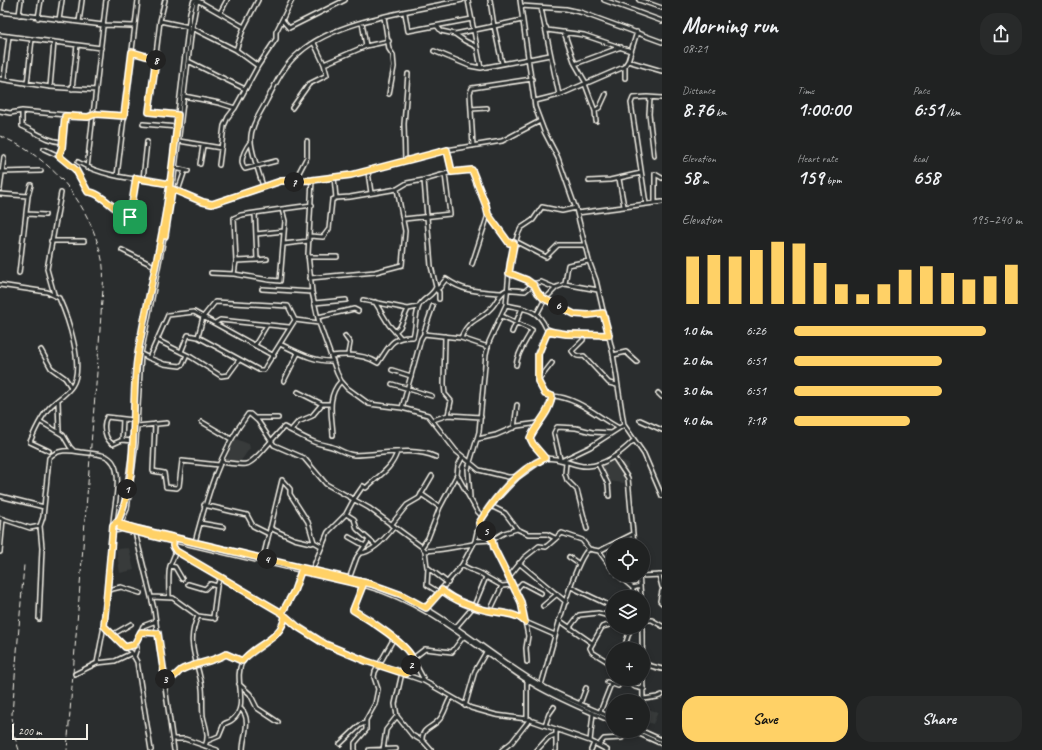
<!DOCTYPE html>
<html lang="en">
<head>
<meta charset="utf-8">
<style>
  body { margin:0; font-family:Caveat,sans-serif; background:#282a2a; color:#f1f3f6; height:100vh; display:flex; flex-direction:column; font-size:15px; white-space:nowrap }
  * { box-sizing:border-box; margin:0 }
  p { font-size:13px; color:#a2a4a5 }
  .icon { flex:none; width:22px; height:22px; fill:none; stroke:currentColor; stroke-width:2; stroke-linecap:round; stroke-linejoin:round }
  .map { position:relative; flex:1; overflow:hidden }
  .sheet { display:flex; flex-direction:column; background:#202222; width:380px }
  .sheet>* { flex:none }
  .fabs { position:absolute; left:606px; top:538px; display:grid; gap:8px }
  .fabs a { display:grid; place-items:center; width:44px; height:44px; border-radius:50%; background:#202222; box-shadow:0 2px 6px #0003,0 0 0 1px #3d3f40; font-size:20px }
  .scale { position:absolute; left:12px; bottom:10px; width:76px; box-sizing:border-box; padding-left:4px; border:2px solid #f4f1e8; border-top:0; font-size:11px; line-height:14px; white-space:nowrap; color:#f4f1e8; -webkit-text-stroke:3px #2a2d2e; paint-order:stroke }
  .pin { position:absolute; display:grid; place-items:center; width:34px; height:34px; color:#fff; margin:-17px; border-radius:8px; box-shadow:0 2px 6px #0006 }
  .km { position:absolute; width:20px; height:20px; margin:-10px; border-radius:50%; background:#222; color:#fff; font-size:11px; line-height:20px; text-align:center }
  .round { display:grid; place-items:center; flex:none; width:42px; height:42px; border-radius:16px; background:#282a2a }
  .head { display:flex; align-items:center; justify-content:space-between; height:68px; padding:0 20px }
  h1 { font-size:22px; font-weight:600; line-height:30px }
  .metrics { display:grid; grid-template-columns:repeat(3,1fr); gap:6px; height:68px; padding:4px 20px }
  .metrics div { display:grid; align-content:center }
  .metrics b { font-size:20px; font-weight:600 }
  .metrics small { font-size:11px; font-weight:400 }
  .metrics p { font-size:11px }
  .chart { height:112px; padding:8px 20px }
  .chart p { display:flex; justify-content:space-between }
  .chart svg { width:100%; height:72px; margin-top:4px; stroke:#ffd166; stroke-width:6 }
  .button { display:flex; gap:8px; margin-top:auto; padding:8px 20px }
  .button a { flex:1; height:46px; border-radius:16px; background:#ffd166; color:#111; font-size:16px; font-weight:600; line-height:46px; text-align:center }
  .button a+a { background:#282a2a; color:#f1f3f6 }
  ul { padding:0 20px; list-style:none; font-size:13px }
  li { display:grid; grid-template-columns:64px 48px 1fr; align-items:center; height:30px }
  li i { height:10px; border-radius:5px; background:#ffd166 }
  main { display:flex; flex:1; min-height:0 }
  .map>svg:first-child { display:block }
</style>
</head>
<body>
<main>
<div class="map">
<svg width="662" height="750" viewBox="0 0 662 750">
  <rect width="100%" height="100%" fill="#2a2d2e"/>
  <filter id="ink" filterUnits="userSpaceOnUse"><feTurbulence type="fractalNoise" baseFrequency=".025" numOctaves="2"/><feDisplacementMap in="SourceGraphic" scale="8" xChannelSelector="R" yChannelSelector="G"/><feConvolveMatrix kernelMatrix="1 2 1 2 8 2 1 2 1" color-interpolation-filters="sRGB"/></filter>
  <g filter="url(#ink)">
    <!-- built -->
    <path fill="#373a3a" d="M234,438L249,444L250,448L238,465L226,461Z
      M617,459L629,463L624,483L607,481L599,467Z
      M129,548L134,570L120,573L116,549Z
      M644,708L658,712L653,724L643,721Z"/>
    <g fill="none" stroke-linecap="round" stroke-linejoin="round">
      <defs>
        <path id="minor" d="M165,0L160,21L149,112L178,115
          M197,0L244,27
          M468,0L481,68
          M490,0L494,26L522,20
          M520,0L535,107L544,131L558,158L576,209L589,261L596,280L613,354L624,425L644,454L662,496
          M604,0L662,21
          M639,0L662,8
          M521,6L566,9L580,12L662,42
          M541,8L559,95
          M0,12L103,25L134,26
          M0,12L2,0
          M220,13L227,0
          M405,13L408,31L472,19
          M19,15L21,0
          M384,17L389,49L393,55L394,67L389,94
          M38,18L41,0
          M59,20L62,0
          M282,20L289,28L345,0
          M160,21L189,27
          M79,22L82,0
          M362,22L366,46
          M437,26L441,31L455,34L494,26L502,63
          M546,27L547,30L584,35L631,51
          M192,28L236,50L258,66
          M564,32L575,64L586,83
          M455,34L465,41L477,47
          M0,35L101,48
          M314,43L324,64L366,46L389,41
          M236,50L244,27L258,0
          M434,51L470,66L481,68L550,55
          M132,52L156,59
          M188,61L245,89
          M628,61L662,71
          M575,64L621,47
          M625,78V65
          M0,79L50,87L96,90
          M4,79L9,36
          M27,84L32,39
          M585,84L595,111L596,121
          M50,87L54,42
          M72,89L77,45
          M184,96L219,103L235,108
          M650,98L649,114L654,156
          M535,101L559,95L624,67L628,61L637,32
          M292,108L309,84L327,75L324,64
          M471,109L487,108
          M0,111L10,113L22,111L88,117L96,114L124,116
          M22,111V126C36,132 46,141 62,142
          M595,111L600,107L606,94
          M143,124L177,127
          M179,141L221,148
          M251,141C245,149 238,161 245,169L276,161
          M473,146L470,93L472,88L532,79
          M44,149L59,156L74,168L88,192C100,191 116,212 130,217
          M447,150L452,172
          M59,156L62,149L65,116
          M405,161L404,124L408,74
          M78,162C105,178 139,179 170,184
          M200,164L203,146
          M219,165L224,126L228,117L235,108L258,66L276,39V32L292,0
          M87,168L106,0
          M175,168L188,171
          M0,172L41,171
          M368,172L371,193
          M117,176L138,0
          M334,177L336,198L350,197L397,189L407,183L424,180L452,172L472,170L487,206L488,215L472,264
          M143,179L147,142
          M619,179L624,206
          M312,180L308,254L312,292L319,323L337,373L341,381L347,388L369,404L402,408L428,415L456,451L479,470L508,477H518
          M589,181L610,180L641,173
          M294,182L307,157V141
          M263,186C259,173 252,154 251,142C249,128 261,112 267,100C276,83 284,65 299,53C335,20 414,11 462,0
          M0,189L4,157
          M172,189L203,202L212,204L281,181L312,180L351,175L447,150L502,141L540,121
          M178,191L185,170
          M0,194L28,196
          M655,203V174L662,178
          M646,204L631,103L633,98L647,97L662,98
          M282,209L312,205
          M577,213L662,202
          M27,214L45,215
          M488,215L509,243H514
          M404,219L450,214L445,174
          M131,224L130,217L137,178
          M256,234L284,231
          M310,236L323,237L329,229L332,200L336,198
          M51,241H84
          M515,241L546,257L558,245H585
          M284,244L309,241
          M122,250L156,267
          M308,257H337
          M257,260L267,259
          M236,261L257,260L255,213
          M19,273L28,196L31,185
          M211,273L234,274L269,280L280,281L285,221L282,209L241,215L234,218L236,261L234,274
          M509,273L527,280L545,299L574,314L588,315L603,313
          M310,278L375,272L402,265L405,231L397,189
          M565,284L598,290
          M0,285L47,292L59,298C68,318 85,367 72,386C67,394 59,398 52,405C43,413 35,430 30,442L49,451
          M262,289L312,292
          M54,294L47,269L61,193
          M439,299V292L435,289L439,288L446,279C466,293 479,291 501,293
          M363,300L408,309L418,307
          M375,302L389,325L400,337
          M314,303L346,300
          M506,305C524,309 538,308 546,328L555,333L609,335
          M537,314L545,299L557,287
          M502,316L532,330C526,342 518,351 516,365
          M318,317L354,309L358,311
          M295,320L266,366L264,370H259L198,337L203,317L215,302L288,306L295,320L319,323
          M215,323L220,320L289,327
          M548,331L539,354L538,381L552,363
          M395,332L400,327L408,309
          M424,332L433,306
          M512,332L522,308
          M424,334L461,338L488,347
          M584,334L583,340L572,351C575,356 578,357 584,356L609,383L617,385
          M345,336L350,343L348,354
          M445,336L444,384L445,394L451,401L448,415
          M461,338C468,319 479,321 491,308C496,304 500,291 507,290C512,289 519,291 525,291L533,284L541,282L555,288L565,284L568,265L589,261
          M157,340L191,357L221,376L228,375L239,360
          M280,344C297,352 314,362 333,361
          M255,345L267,325
          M41,350L51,368L65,378L71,387
          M181,352L188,335L198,337
          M141,354L149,358L168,315L194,312L274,356
          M613,355L626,352L637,362
          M331,356C346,354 365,354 378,363C389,347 391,336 413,337C416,327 415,315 419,306C423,298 433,296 436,287L431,266L424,180
          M149,358L164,364L180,366L183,364L187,355
          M392,370L411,376
          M284,381L298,353
          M538,381L545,394L552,396
          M392,384L432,396
          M298,392L322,404H331
          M658,393L662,397
          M58,401L59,432
          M402,408L421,339L424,334
          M255,418H278
          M433,420L448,415L481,417
          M640,420L662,430
          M41,422L63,435L70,447L74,451
          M202,422L231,439
          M155,424L153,471L164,473L166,487L177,488L179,486L182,461L219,465
          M137,426L167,423
          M514,428L517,405
          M292,429L298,422L312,416L322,404
          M333,435C332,415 326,397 341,381
          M478,439L496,435L517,426L539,423
          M122,440L123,419
          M133,441L122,440L113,444C105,440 102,425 107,417L133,420
          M614,457L628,478L634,545
          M545,458L533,444L530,438L549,408L552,396C577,397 598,417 619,428
          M560,459L554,433L557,427L576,428L592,432L611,433
          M563,460L590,447L624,425
          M221,462C229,463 238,465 246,464C255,463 275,435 284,427C294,432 304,438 314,442C321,445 328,445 335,448C342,451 346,454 354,455C381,455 411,446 436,457
          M566,462L565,474L567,480L577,490L587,529
          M598,464L608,484L609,496
          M457,475L477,511L483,517
          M421,494L440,507
          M0,496L44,507
          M470,497L468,469L479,432L486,354L489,342L506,305L510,260L518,234L521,228L533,220L542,207L562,211L576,208
          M204,505L247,515L253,526L269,534
          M491,506L505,513L517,529L528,534H547L555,538
          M346,514L354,519L357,529L375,545
          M0,518L30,528L40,526L43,517L49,458C57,449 69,450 80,452C88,453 97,453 105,456C127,464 113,507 113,524
          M112.5 526a4.5 4.5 0 1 1 9 0a4.5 4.5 0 1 1-9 0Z
          M118,522L124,506L132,452L137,361L167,207L190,12L194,0
          M121,523L127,509L136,442L141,354L171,202L192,28L197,0
          M200,523L223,527
          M479,523L492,540L494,548L521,602L523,611L528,636L526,648L527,662
          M121,524L371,584C432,602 477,646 530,679C556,695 585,706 613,718
          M391,525L407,505L419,498L432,476
          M113,528L104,626L132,653L137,662L151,750
          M120,528L367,586C429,603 475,647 528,681C555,698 584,709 613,722
          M270,528L294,539L311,543L314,542
          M135,532L154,609L174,750
          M349,537L365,546
          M173,541V546L176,551L282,613L297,627L325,644L366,661L424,681L471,708L496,715L527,719L590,741L607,750
          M475,541L492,540L504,533L517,529
          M195,542C207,497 219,452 248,414H250L258,421L274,445L304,458L326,484L369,508L422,547L425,551L427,567L448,583
          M422,547L428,538L440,507L457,475L458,466L462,458
          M176,551L170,566L175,567L182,579
          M425,551C442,550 456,547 473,544
          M599,551L613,570
          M0,552L3,519
          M361,553C373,552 387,536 394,527
          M569,557L579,564
          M263,558L282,480L290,489V494L308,522L314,542L321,546
          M519,563L566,602
          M462,565C470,571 480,571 486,577
          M428,568L427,585L440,593
          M312,570L328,532L346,514L354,499L363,486L366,488C378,476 392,469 397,452
          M618,575L633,588L640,586
          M639,575L641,597
          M659,575L662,587
          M639,576L662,575
          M508,578L524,558L539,546L546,547L562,533L582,540L589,549
          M349,579L357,557L369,540
          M188,584L205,589L210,584L217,586
          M363,585L353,610C366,619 405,642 412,656C415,664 420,672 424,680
          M571,587L613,607
          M108,590L121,587L140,593
          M442,591L461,602L490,611L519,617L525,622L555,635
          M515,591L522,583L541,593
          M662,591L660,601L662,603
          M152,597L173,598L198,616L212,618
          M169,597C169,588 168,573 170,566
          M627,597L633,592V588
          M543,606L557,594
          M426,607L462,565L475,541L479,523L496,500L518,477L545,458C550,459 555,458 560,460C570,462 578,467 588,466C606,465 622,452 634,440
          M490,611L502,586
          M282,613L294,591L301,571
          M198,616C185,643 198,660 202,688C203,697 202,706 203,716C205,726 210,736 205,746
          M39,619L42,548L40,526
          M215,619L213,617L217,586L220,578
          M559,620L592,643
          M613,620L609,625L602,627L590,648L592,652L613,665
          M643,620H652L662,626
          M456,627L474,606L486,577L502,586L512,585
          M570,627L579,615L598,613L613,617
          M642,627L643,702
          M141,632L158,633
          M112,635L131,624
          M626,642L631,627
          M125,647L136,643
          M134,657L137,648L136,643L143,626L156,621
          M412,659L425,649L452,652L464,636
          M97,663L104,626
          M644,664L662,669
          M75,674L97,663L115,661L132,653
          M406,674L413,661
          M625,679L635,687L644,689
          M165,681C177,678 176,672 183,669C197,663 212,662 226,654L243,661
          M607,682L618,686
          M239,684L250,694L257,708L278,722
          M541,685C549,661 573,560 589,549L599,551L633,534
          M644,699L657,697L662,695
          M580,704L586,688
          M465,706L475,671L486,652
          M241,709C252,719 243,737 243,750
          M600,712L611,684
          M397,716L412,735L424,742L431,750
          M527,719V681
          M545,725L549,714L554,707
          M556,729V750
          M633,731L662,744
          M642,731L662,740
          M173,739H185L217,750
          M207,741L219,736L224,724C227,722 230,722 232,720C250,706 233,680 242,662C253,641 283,642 285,616
          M422,741C421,728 432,728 439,720C445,714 446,704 451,697
          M590,741L593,713
          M340,744L360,725L365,723
          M599,745L604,739L622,738L626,731
          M355,750V743L366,730V720L375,704L378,689L374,677L375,672L394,638
          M369,750L396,749
          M383,750L386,730L397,716L395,704L402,673
          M502,750L512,742L530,719
          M537,750L548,738L555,735
          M591,750L594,743"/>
      </defs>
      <!-- minor casing -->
      <use href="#minor" stroke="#f4f1e8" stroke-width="6"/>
      <!-- minor -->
      <use href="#minor" stroke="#2a2d2e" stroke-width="3"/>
      <!-- rail -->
      <path stroke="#f4f1e8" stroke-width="1" stroke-dasharray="6 3" stroke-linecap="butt" d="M0,136C51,157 88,201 101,255C106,274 102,295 101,314C99,345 97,376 94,407C85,521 76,636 67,750
        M19,750L13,732L12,714L24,565"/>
    </g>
  </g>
  <g fill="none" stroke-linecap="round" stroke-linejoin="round" filter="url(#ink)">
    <defs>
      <path id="route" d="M130,217L136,178L170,184C163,243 146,301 137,360C130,413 140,471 118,522L121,525L120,528L173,541V546L176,551L282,613L298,627L325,644L366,661L406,674L413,661C411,646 367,618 353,610L363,585L301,571L294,591L282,613L285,616C282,639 256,645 242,661L226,654C212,662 197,663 183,669C176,672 177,678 165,681L158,633L141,632L134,645L125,647L104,626L113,525L117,521C119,521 120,522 121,524L137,529L371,584L402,595L426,608L442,590C452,600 477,609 490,611C503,613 516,613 525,622L521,602L494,548L492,540L479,523C494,498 517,470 545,458L533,444L530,438C536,424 550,413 552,396L545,394L538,381V354L548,331L566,334L609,335L603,313L588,315L574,314L543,298L538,293L534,285L527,280L509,273L514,243H509L488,214L486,206L472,170L452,172L447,150L351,175L312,180L281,181L212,204L203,202L172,189L165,236L162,235C169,196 174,155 178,115L149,112L156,59L132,52L124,116L96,114L88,117L65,116L62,148L59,156L76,170L88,192C100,191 116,213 130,217"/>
    </defs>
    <!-- route casing -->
    <use href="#route" stroke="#fff" stroke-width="8"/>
    <!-- route -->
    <use href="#route" stroke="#ffd166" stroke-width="5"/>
  </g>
</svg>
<div class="fabs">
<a><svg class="icon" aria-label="locate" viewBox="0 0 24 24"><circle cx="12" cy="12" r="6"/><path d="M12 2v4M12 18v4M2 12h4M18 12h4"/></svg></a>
<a><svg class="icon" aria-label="layers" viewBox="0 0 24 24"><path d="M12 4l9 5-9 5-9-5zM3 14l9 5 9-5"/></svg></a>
<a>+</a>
<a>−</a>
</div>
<div class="scale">200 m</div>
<div class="pin" style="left:130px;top:217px;background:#1e9e55"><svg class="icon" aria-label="arrive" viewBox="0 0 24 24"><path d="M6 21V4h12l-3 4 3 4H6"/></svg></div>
<b class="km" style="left:127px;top:489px">1</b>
<b class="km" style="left:411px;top:665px">2</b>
<b class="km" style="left:165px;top:679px">3</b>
<b class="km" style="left:267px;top:559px">4</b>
<b class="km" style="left:486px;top:531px">5</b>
<b class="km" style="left:558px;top:305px">6</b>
<b class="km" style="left:294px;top:182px">7</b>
<b class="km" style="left:156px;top:60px">8</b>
</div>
<section class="sheet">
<div class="head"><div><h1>Morning run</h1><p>08:21</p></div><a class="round"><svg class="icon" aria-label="share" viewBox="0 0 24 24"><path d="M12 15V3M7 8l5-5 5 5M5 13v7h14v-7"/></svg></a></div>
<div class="metrics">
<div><p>Distance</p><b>8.76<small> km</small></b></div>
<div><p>Time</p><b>1:00:00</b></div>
<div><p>Pace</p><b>6:51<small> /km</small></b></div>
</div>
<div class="metrics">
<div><p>Elevation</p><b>58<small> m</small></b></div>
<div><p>Heart rate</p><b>159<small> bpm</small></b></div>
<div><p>kcal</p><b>658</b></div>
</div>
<div class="chart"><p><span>Elevation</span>195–240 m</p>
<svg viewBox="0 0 160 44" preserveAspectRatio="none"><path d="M5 44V15M15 44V14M25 44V15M35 44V11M45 44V6M55 44V7M65 44V19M75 44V32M85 44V38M95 44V32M105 44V23M115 44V21M125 44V25M135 44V29M145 44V27M155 44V20"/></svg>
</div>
<ul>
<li><b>1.0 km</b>6:26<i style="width:84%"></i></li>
<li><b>2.0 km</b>6:51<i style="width:65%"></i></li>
<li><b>3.0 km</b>6:51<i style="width:65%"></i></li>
<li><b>4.0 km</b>7:18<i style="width:51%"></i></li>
</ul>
<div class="button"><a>Save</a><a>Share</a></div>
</section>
</main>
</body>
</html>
